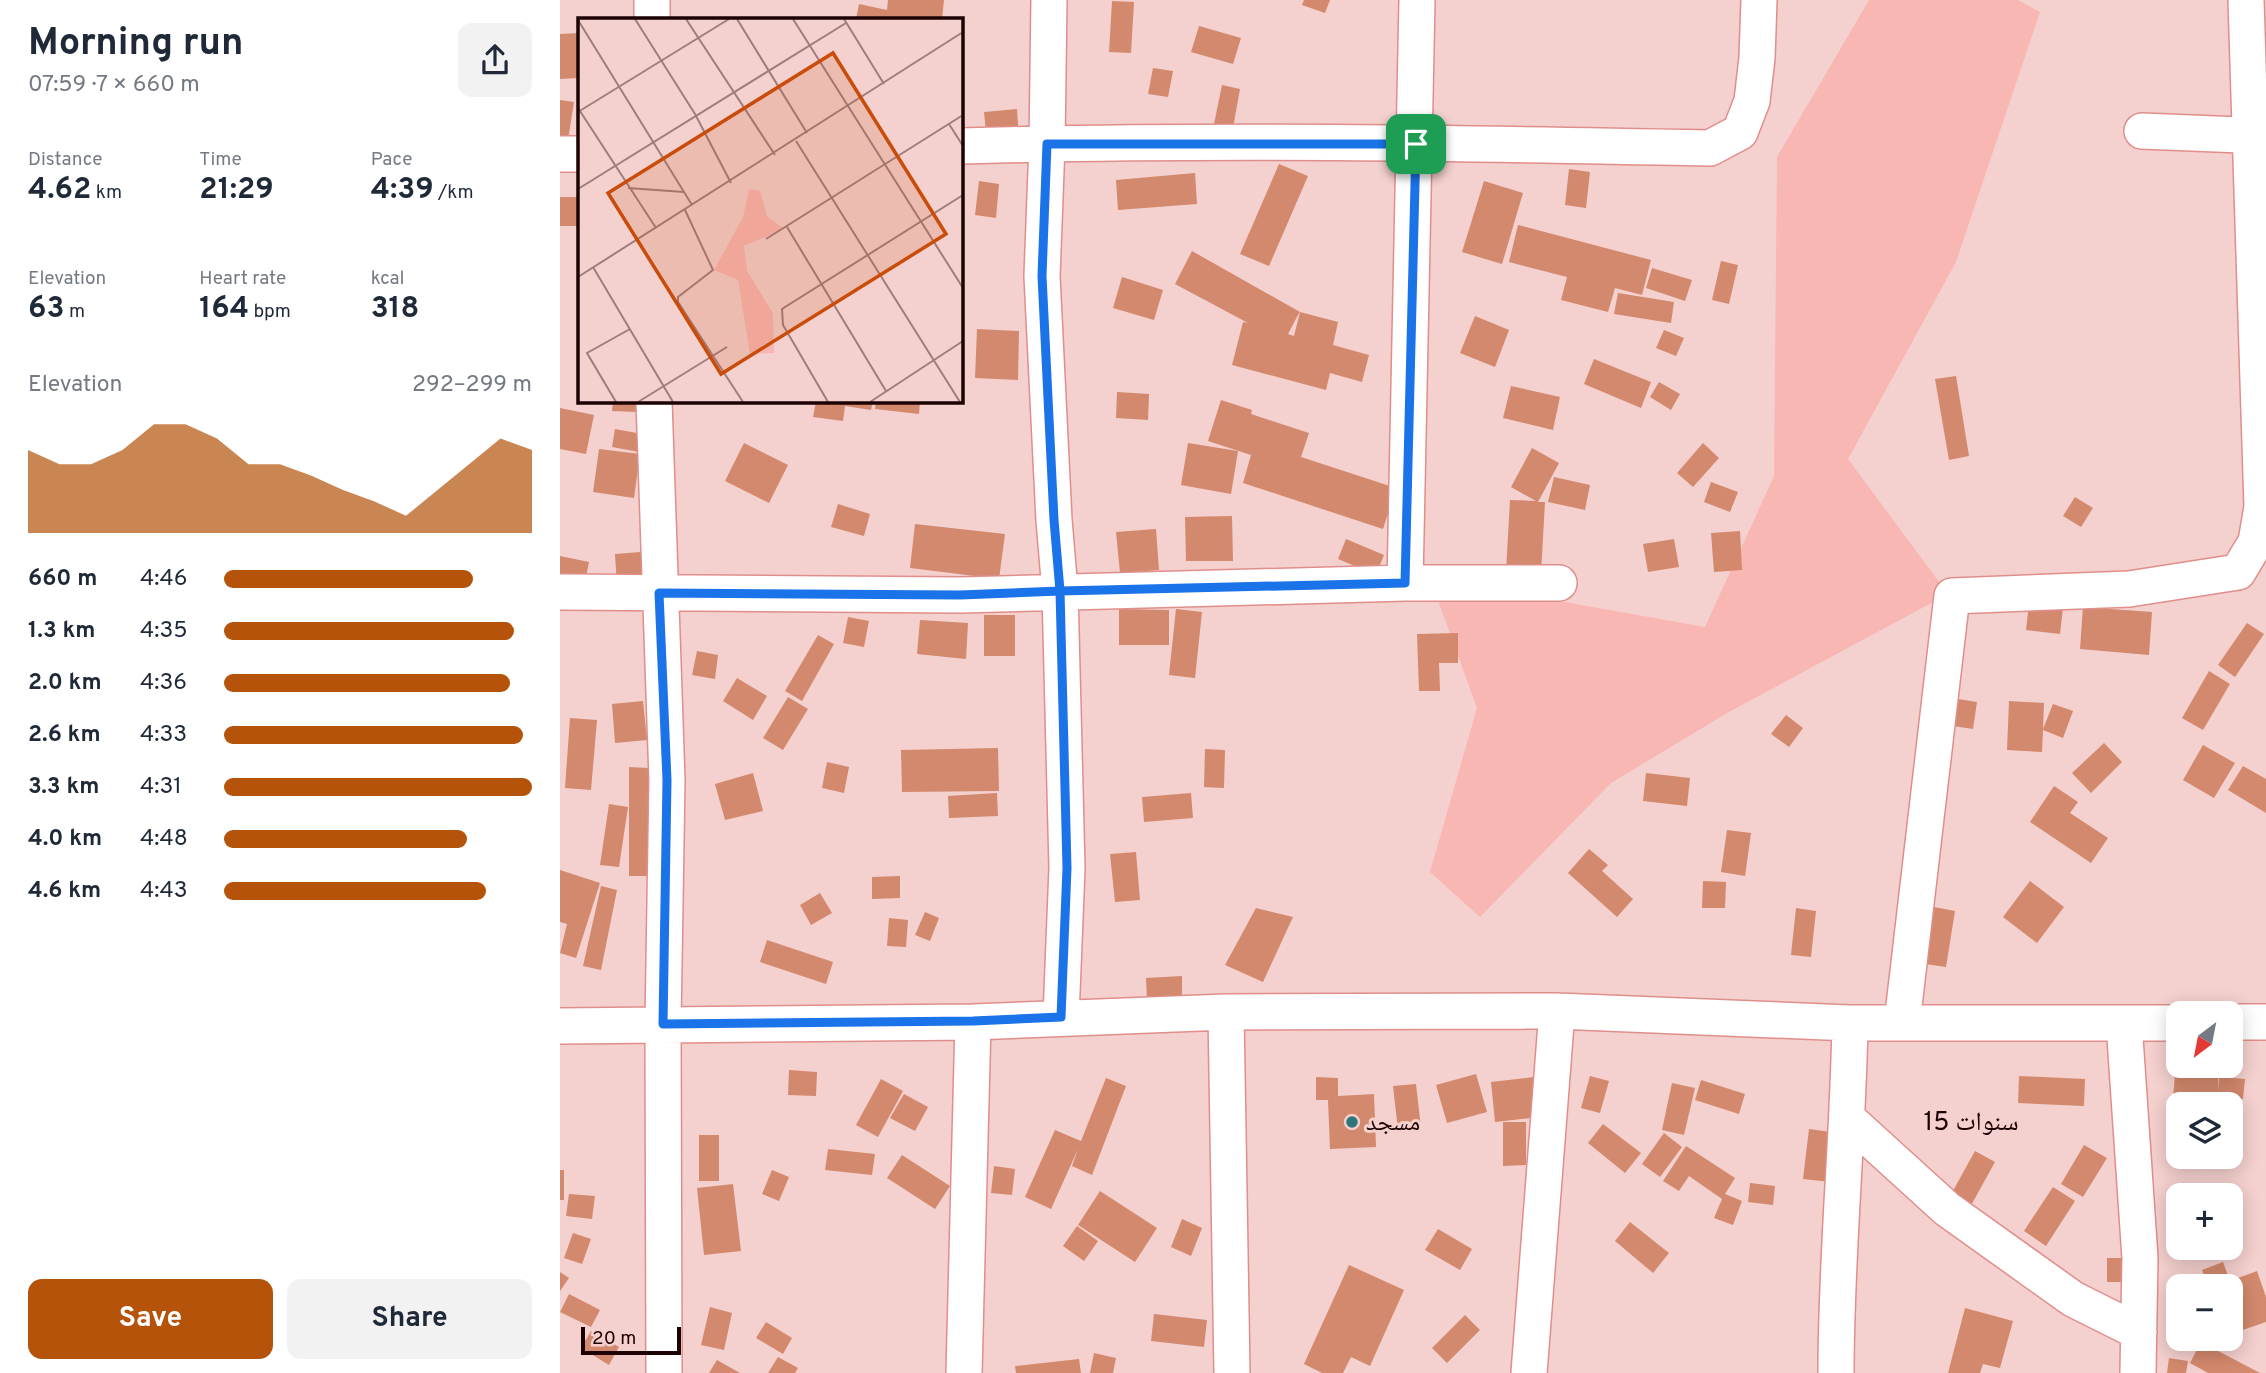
<!DOCTYPE html>
<html lang="en">
<head>
<meta charset="utf-8">
<style>
  body { margin:0; font-family:Overpass,"Noto Naskh Arabic",sans-serif; background:#f2f2f3; color:#1f2937; height:100vh; display:flex; flex-direction:column; font-size:26px; white-space:nowrap }
  * { box-sizing:border-box; margin:0 }
  p { font-size:23px; color:#747a83 }
  .icon { flex:none; width:38px; height:38px; fill:none; stroke:currentColor; stroke-width:2; stroke-linecap:round; stroke-linejoin:round }
  .map { position:relative; flex:1; overflow:hidden }
  .sheet { display:flex; flex-direction:column; background:#fff; width:560px }
  .sheet>* { flex:none }
  .needle { width:46px; rotate:212deg }
  .controls { position:absolute; left:1606px; top:1001px; display:grid; gap:14px }
  .controls a { display:grid; place-items:center; width:77px; height:77px; border-radius:14px; background:#fff; box-shadow:0 4px 18px #0003; font-size:35px }
  .scale { position:absolute; left:21px; bottom:18px; width:100px; box-sizing:border-box; padding-left:7px; border:4px solid #1c0203; border-top:0; font-size:19px; line-height:24px; white-space:nowrap; color:#1c0203; -webkit-text-stroke:5px #f4d0ce; paint-order:stroke }
  .pin { position:absolute; display:grid; place-items:center; width:60px; height:60px; color:#fff; margin:-30px; border-radius:14px; box-shadow:0 4px 10px #0006 }
  .round { display:grid; place-items:center; flex:none; width:74px; height:74px; border-radius:14px; background:#f2f2f3 }
  .headline { display:flex; align-items:center; justify-content:space-between; height:119px; padding:0 28px }
  h1 { font-size:38px; font-weight:700; line-height:52px }
  .stats { display:grid; grid-template-columns:repeat(3,1fr); gap:10px; height:119px; padding:7px 28px }
  .stats div { display:grid; align-content:center }
  .stats b { font-size:30px; font-weight:700 }
  .stats small { font-size:19px; font-weight:400 }
  .stats p { font-size:19px }
  .chart { height:196px; padding:14px 28px }
  .chart p { display:flex; justify-content:space-between }
  .chart svg { width:100%; height:126px; margin-top:7px; fill:#b45309; opacity:.7 }
  .primary-button { display:flex; gap:14px; margin-top:auto; padding:14px 28px }
  .primary-button a { flex:1; height:80px; border-radius:14px; background:#b45309; color:#fff; font-size:28px; font-weight:700; line-height:80px; text-align:center }
  .primary-button a+a { background:#f2f2f3; color:#1f2937 }
  ul { padding:0 28px; list-style:none; font-size:23px }
  li { display:grid; grid-template-columns:112px 84px 1fr; align-items:center; height:52px }
  li i { height:18px; border-radius:9px; background:#b45309 }
  main { display:flex; flex:1; min-height:0 }
  .map>svg:first-child { display:block }
</style>
</head>
<body>
<main>
<section class="sheet">
<div class="headline"><div><h1>Morning run</h1><p>07:59 · 7 × 660 m</p></div><a class="round"><svg class="icon" aria-label="share" viewBox="0 0 24 24"><path d="M12 15V3M7 8l5-5 5 5M5 13v7h14v-7"/></svg></a></div>
<div class="stats">
<div><p>Distance</p><b>4.62<small> km</small></b></div>
<div><p>Time</p><b>21:29</b></div>
<div><p>Pace</p><b>4:39<small> /km</small></b></div>
</div>
<div class="stats">
<div><p>Elevation</p><b>63<small> m</small></b></div>
<div><p>Heart rate</p><b>164<small> bpm</small></b></div>
<div><p>kcal</p><b>318</b></div>
</div>
<div class="chart"><p><span>Elevation</span>292–299 m</p>
<svg viewBox="0 0 160 44" preserveAspectRatio="none"><path d="M0 44V15L10 20L20 20L30 15L40 6L50 6L60 11L70 20L80 20L90 24L100 29L110 33L120 38L130 29L140 20L150 11L160 15V44z"/></svg>
</div>
<ul>
<li><b>660 m</b>4:46<i style="width:81%"></i></li>
<li><b>1.3 km</b>4:35<i style="width:94%"></i></li>
<li><b>2.0 km</b>4:36<i style="width:93%"></i></li>
<li><b>2.6 km</b>4:33<i style="width:97%"></i></li>
<li><b>3.3 km</b>4:31<i style="width:100%"></i></li>
<li><b>4.0 km</b>4:48<i style="width:79%"></i></li>
<li><b>4.6 km</b>4:43<i style="width:85%"></i></li>
</ul>
<div class="primary-button"><a>Save</a><a>Share</a></div>
</section>
<div class="map">
<svg width="1706" height="1373" viewBox="0 0 1706 1373">
  <rect width="100%" height="100%" fill="#f4d0ce"/>
  <!-- green -->
  <path fill="#f8b7b3" d="M1309,0H1458L1480,12L1396,262L1288,459L1388,594L1167,713L1051,783L920,917L870,872L917,708L870,578L1145,627L1214,476L1217,157Z"/>
  <!-- building -->
  <path fill="#d3896d" fill-rule="evenodd" d="M328,0H384L382,19H296L299,4L327,10Z
    M744,0H770L765,13L742,5Z
    M552,1L574,2L571,53L549,52Z
    M639,26L681,38L673,64L631,52Z
    M19,33V78L0,79V34Z
    M593,68L613,71L608,97L588,94Z
    M662,85L680,89L673,128L654,124Z
    M0,100L14,102L6,153L0,152Z
    M457,109L459,139L427,142L424,112Z
    M719,164L748,176L709,266L680,254Z
    M1009,169L1030,172L1026,208L1005,205Z
    M635,173L637,204L558,210L556,180Z
    M419,181L439,184L436,218L415,215Z
    M924,181L963,193L942,264L902,252Z
    M0,197H19V226H0Z
    M958,225L1091,260L1082,295L1055,288L1048,312L1001,300L1007,277L949,262Z
    M632,251L740,312L778,322L773,345L809,355L802,382L770,373L766,390L672,365L683,322L688,323L615,284ZM740,312L734,336L728,334L739,313Z
    M1161,261L1178,265L1169,304L1152,300Z
    M1092,268L1132,280L1125,301L1086,288Z
    M562,277L603,290L594,320L553,308Z
    M1058,293L1114,302L1111,323L1054,314Z
    M915,316L949,330L935,367L900,353Z
    M417,329L459,331L458,380L415,378Z
    M1104,330L1124,338L1116,356L1096,348Z
    M1034,359L1091,382L1081,408L1024,384Z
    M1396,376L1409,456L1389,460L1375,379Z
    M1099,382L1120,394L1111,410L1090,397Z
    M951,386L1000,397L993,430L943,418Z
    M557,392L589,394L588,420L556,418Z
    M661,400L692,410L691,414L749,433L741,457L836,488L823,529L683,483L691,455L648,441Z
    M53,401H79L78,412L52,411Z
    M256,401H313L311,410L285,406L283,421L253,417Z
    M316,401H360L359,414L315,409Z
    M0,408L34,415L26,454L0,449Z
    M55,429L82,434L79,452L52,447Z
    M184,443L228,465L209,503L165,481Z
    M628,443L678,451L671,494L621,485Z
    M1143,443L1159,458L1133,487L1117,473Z
    M972,448L999,463L978,502H985L981,573L946,571L950,500L976,501L951,487Z
    M39,449L80,454L74,498L33,492Z
    M994,477L1030,485L1025,510L988,502Z
    M1151,482L1178,492L1170,512L1144,502Z
    M1515,497L1533,508L1521,527L1503,516Z
    M278,504L310,514L304,536L271,527Z
    M672,516L673,561H626L625,517Z
    M355,524L445,534L439,579L350,568Z
    M596,529L599,570L560,573L556,532Z
    M1180,531L1182,570L1154,572L1151,533Z
    M786,539L824,555L816,575L778,559Z
    M1114,539L1119,567L1088,572L1083,544Z
    M81,552L83,584L57,586L55,554Z
    M0,556L29,562L24,587L0,582Z
    M1469,604L1503,608L1500,634L1466,630Z
    M1523,607L1592,612L1589,655L1520,649Z
    M559,609L609,610V645H559Z
    M616,609L642,612L635,678L609,675Z
    M424,615H455V656H424Z
    M288,617L309,621L304,647L283,643Z
    M360,620L408,623L406,659L357,654Z
    M1687,623L1704,634L1675,677L1658,665Z
    M898,633V663H879L880,691H859L857,634Z
    M258,635L274,644L242,701L225,691Z
    M137,651L158,655L155,679L132,675Z
    M1649,671L1670,684L1643,730L1622,718Z
    M177,678L207,696L193,720L163,701Z
    M228,697L248,709L223,750L203,738Z
    M1398,699L1417,702L1413,729L1393,726Z
    M83,701L87,740L55,743L52,704Z
    M1449,701L1484,703L1483,729L1493,704L1513,711L1503,738L1483,730L1482,752L1447,750Z
    M1226,715L1243,728L1229,747L1211,734Z
    M10,718L37,720L31,790L5,788Z
    M1544,743L1562,762L1531,793L1512,773Z
    M1643,745L1675,763L1654,798L1623,780Z
    M438,748L439,791L342,792L341,750Z
    M645,749L665,750L664,788L644,787Z
    M267,762L289,767L284,793L262,788Z
    M1683,766L1706,779V813L1668,790Z
    M69,767L88,768V876H69Z
    M193,773L203,811L165,820L155,784Z
    M1086,773L1130,778L1127,806L1083,801Z
    M1494,786L1518,802L1510,813L1548,838L1531,863L1470,822Z
    M437,793L438,816L389,818L388,796Z
    M631,793L633,818L584,822L582,797Z
    M49,804L68,807L59,867L40,865Z
    M1167,830L1191,833L1185,876L1161,872Z
    M1029,849L1048,865L1042,871L1073,899L1057,917L1008,873Z
    M576,852L580,900L555,902L550,854Z
    M0,870L40,883L16,958L0,953L7,924L0,922Z
    M340,876V898L312,899V877Z
    M1143,881L1166,882L1165,908H1142Z
    M1470,881L1504,907L1477,943L1443,917Z
    M41,886L57,890L41,970L23,966Z
    M260,893L272,913L251,925L240,905Z
    M1374,907L1395,911L1386,967L1365,964Z
    M696,908L733,917L703,982L665,965Z
    M1236,908L1256,911L1251,957L1231,955Z
    M365,912L379,918L370,941L355,935Z
    M329,918L348,920L346,947L327,946Z
    M207,940L273,962L266,984L200,962Z
    M622,976V1000L587,1001L586,978Z
    M229,1070L257,1072L256,1096L228,1095Z
    M916,1074L927,1112L887,1123L876,1085Z
    M1615,1074L1658,1078V1092L1659,1077L1685,1079L1683,1099L1656,1097V1104H1619V1150L1609,1149Z
    M1030,1076L1049,1081L1040,1113L1021,1108Z
    M1459,1076L1525,1079L1524,1106L1458,1103Z
    M756,1077L778,1078V1096L814,1094L816,1147L770,1149L768,1100H756Z
    M974,1077L978,1117L935,1122L931,1082Z
    M546,1078L566,1086L532,1175L512,1166L518,1149L491,1209L465,1197L495,1130L521,1141Z
    M321,1079L343,1091L318,1137L296,1125Z
    M1141,1080L1185,1094L1179,1114L1135,1100Z
    M1112,1083L1135,1088L1124,1135L1102,1130Z
    M856,1084L861,1128L838,1130L833,1086Z
    M344,1094L368,1107L355,1131L330,1118Z
    M943,1122H966V1165L943,1166Z
    M1043,1124L1081,1153L1065,1173L1028,1143Z
    M1249,1129L1278,1133L1271,1182L1243,1179Z
    M1104,1133L1122,1147L1100,1177L1082,1164Z
    M139,1135H159V1181H139Z
    M1524,1145L1547,1158L1523,1197L1501,1184Z
    M1126,1146L1175,1178L1165,1194L1182,1201L1173,1225L1154,1218L1162,1199L1129,1176L1119,1191L1103,1181Z
    M268,1149L315,1154L312,1175L265,1170Z
    M1415,1151L1435,1162L1409,1209L1389,1198Z
    M342,1155L390,1186L375,1209L327,1178Z
    M434,1166L455,1169L452,1195L431,1193Z
    M0,1170H4V1200H0Z
    M212,1170L229,1177L219,1201L202,1194Z
    M1190,1183L1215,1186L1213,1205L1188,1202Z
    M173,1184L181,1251L144,1255L137,1188Z
    M1493,1187L1515,1201L1486,1246L1464,1231Z
    M540,1191L597,1228L575,1262L518,1225Z
    M9,1194L35,1196L32,1219L6,1216Z
    M622,1219L642,1228L631,1256L611,1247Z
    M1070,1222L1109,1253L1093,1273L1055,1241Z
    M517,1226L538,1241L524,1261L503,1246Z
    M878,1229L912,1249L900,1270L865,1250Z
    M13,1233L31,1239L22,1264L4,1258Z
    M1547,1258H1566L1565,1282H1547Z
    M1663,1262L1670,1281L1697,1271L1706,1297V1322L1671,1334V1286H1648L1642,1270Z
    M789,1265L844,1290L810,1366L791,1357L783,1373H762L744,1364Z
    M0,1272L9,1278L0,1291Z
    M9,1294L40,1310L31,1327L0,1312Z
    M150,1307L172,1313L164,1350L141,1345Z
    M1405,1308L1453,1321L1440,1368L1423,1364L1420,1373H1388Z
    M594,1314L647,1320L644,1347L591,1341Z
    M905,1315L920,1330L887,1363L872,1348Z
    M206,1322L232,1338L223,1354L196,1338Z
    M31,1331L59,1347L49,1365L21,1348Z
    M1641,1342L1700,1373H1648L1630,1363Z
    M534,1353L556,1358L553,1373H530Z
    M218,1357L238,1368L235,1373H208Z
    M1609,1358L1628,1361L1626,1373H1607Z
    M519,1359L521,1373H456L455,1366Z
    M157,1360L180,1373H149Z"/>
  <g fill="none" stroke-linecap="round" stroke-linejoin="round">
    <defs>
      <path id="minor" d="M92,0V19
        M489,0L487,144L482,276L494,520L500,591L507,868L501,1017
        M1582,131L1706,136
        M401,146C650,139 901,143 1150,148L1180,132L1192,101L1197,58L1199,0
        M0,154H19
        M94,401L107,780L103,1024L104,1373
        M845,583L857,0
        M0,592L400,595L845,583H999
        M666,1012L672,1373
        M1671,1022H1706
        M1342,1023L1392,596L1569,589L1678,572L1696,542L1702,507L1686,0
        M1564,1023L1580,1258L1578,1373
        M0,1026L413,1022L666,1012L997,1011L1290,1023H1619
        M1288,1119L1387,1209L1513,1299L1579,1332
        M404,1373L413,1022
        M969,1373L997,1011
        M1276,1373C1276,1256 1288,1140 1290,1023"/>
    </defs>
    <!-- minor casing -->
    <use href="#minor" stroke="#e08e8b" stroke-width="38"/>
    <!-- minor -->
    <use href="#minor" stroke="#fff" stroke-width="35"/>
  </g>
  <g fill="none" stroke-linecap="round" stroke-linejoin="round">
    <defs>
      <path id="route" d="M856,144L845,583L500,591L507,868L501,1017L413,1021L103,1024L107,780L99,593L400,595L500,591L494,520L482,276L487,144H856"/>
    </defs>
    <!-- route casing -->
    <use href="#route" stroke="#fff" stroke-width="14"/>
    <!-- route -->
    <use href="#route" stroke="#1a73e8" stroke-width="9"/>
  </g>
  <!-- markers -->
  <circle fill="#2d767c" stroke="#f4d0ce" stroke-width="2.5" cx="792" cy="1122" r="7"/>
  <g text-anchor="middle" stroke-width="6" stroke-linejoin="round" paint-order="stroke">
    <!-- poi labels -->
    <g font-size="24" fill="#1c0203" stroke="#f4d0ce" text-anchor="start">
      <text x="806" y="1130">مسجد</text>
    </g>
    <!-- neighbourhood labels -->
    <g font-size="26" fill="#1c0203" stroke="#f4d0ce">
      <text x="1411" y="1130">15 سنوات</text>
    </g>
  </g>
  <!-- overview -->
  <g transform="translate(18 18)">
    <rect width="385" height="385" fill="#f4d0ce"/>
    <path d="M171,171L182,173L189,198L206,211L166,228L169,253L195,295L196,335L172,336L160,262L136,252L165,199Z" fill="#f8b7b3"/>
    <path fill="none" stroke="#9e7e7d" stroke-width="2" d="M57,1L117,96L153,165M108,1L197,137M159,1L229,115M215,1L385,270M266,1L306,66M0,2L114,187M0,90L78,210M0,94L151,1M371,106L385,128M218,123L382,384M50,170L106,174M0,171L268,5M107,192L135,252L100,279V284L165,384M209,209L308,373M188,221L385,97M15,249L95,384M0,259L385,14M38,384L9,335L52,311M60,384L149,329M250,384L205,307L204,291L385,177M292,384L385,323"/>
    <path fill="#c94c0b" fill-opacity="0.15" stroke="#c94c0b" stroke-width="3.5" d="M255,35L368,216L143,356L30,175Z"/>
    <rect width="385" height="385" fill="none" stroke="#1c0203" stroke-width="3.5"/>
  </g>
</svg>
<div class="controls">
<a><svg class="needle" viewBox="-14 -14 28 28"><path d="M0-13l5 13h-10z" fill="#e53935"/><path d="M0 13l5-13h-10z" fill="#747a83"/></svg></a>
<a><svg class="icon" aria-label="layers" viewBox="0 0 24 24"><path d="M12 4l9 5-9 5-9-5zM3 14l9 5 9-5"/></svg></a>
<a>+</a>
<a>−</a>
</div>
<div class="scale">20 m</div>
<div class="pin" style="left:856px;top:144px;background:#1e9e55"><svg class="icon" aria-label="arrive" viewBox="0 0 24 24"><path d="M6 21V4h12l-3 4 3 4H6"/></svg></div>
</div>
</main>
</body>
</html>
